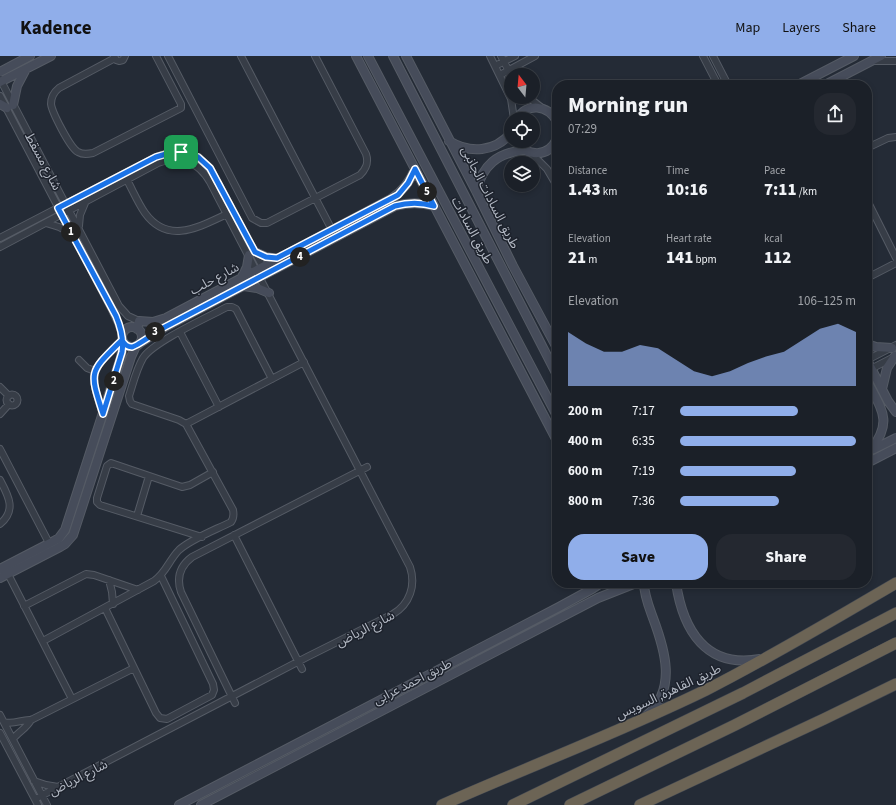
<!DOCTYPE html>
<html lang="en">
<head>
<meta charset="utf-8">
<style>
  body { margin:0; font-family:"Source Sans 3","Noto Sans Arabic",sans-serif; background:#242830; color:#f1f3f6; height:100vh; display:flex; flex-direction:column; font-size:15px; white-space:nowrap }
  * { box-sizing:border-box; margin:0 }
  p { font-size:13px; color:#a0a3a8 }
  .icon { flex:none; width:22px; height:22px; fill:none; stroke:currentColor; stroke-width:2; stroke-linecap:round; stroke-linejoin:round }
  .map { position:relative; flex:1; overflow:hidden }
  .details { position:absolute; left:552px; top:24px; width:320px; height:508px; display:flex; flex-direction:column; background:#1b2028; border-radius:16px; box-shadow:0 2px 6px #0003,0 0 0 1px #393e45 }
  .details>* { flex:none }
  .needle { width:26px; rotate:344deg }
  .controls { position:absolute; left:504px; top:12px; display:grid; gap:8px }
  .controls a { display:grid; place-items:center; width:36px; height:36px; border-radius:50%; background:#1b2028; box-shadow:0 2px 6px #0003,0 0 0 1px #393e45; font-size:20px }
  .pin { position:absolute; display:grid; place-items:center; width:34px; height:34px; color:#fff; margin:-17px; border-radius:8px; box-shadow:0 2px 6px #0006 }
  .km { position:absolute; width:20px; height:20px; margin:-10px; border-radius:50%; background:#222; color:#fff; font-size:11px; line-height:20px; text-align:center }
  .round { display:grid; place-items:center; flex:none; width:42px; height:42px; border-radius:16px; background:#242830 }
  .overview { display:flex; align-items:center; justify-content:space-between; height:68px; padding:0 16px }
  h1 { font-size:22px; font-weight:800; line-height:30px }
  .metrics { display:grid; grid-template-columns:repeat(3,1fr); gap:6px; height:68px; padding:4px 16px }
  .metrics div { display:grid; align-content:center }
  .metrics b { font-size:17px; font-weight:800 }
  .metrics small { font-size:11px; font-weight:400 }
  .metrics p { font-size:11px }
  .chart { height:112px; padding:8px 16px }
  .chart p { display:flex; justify-content:space-between }
  .chart svg { width:100%; height:72px; margin-top:4px; fill:#90aeea; opacity:.7 }
  .action { display:flex; gap:8px; margin-top:auto; padding:8px 16px }
  .action a { flex:1; height:46px; border-radius:16px; background:#90aeea; color:#111; font-size:16px; font-weight:800; line-height:46px; text-align:center }
  .action a+a { background:#242830; color:#f1f3f6 }
  ul { padding:0 16px; list-style:none; font-size:13px }
  li { display:grid; grid-template-columns:64px 48px 1fr; align-items:center; height:30px }
  li i { height:10px; border-radius:5px; background:#90aeea }
  header { display:flex; align-items:center; gap:24px; box-sizing:border-box; height:56px; padding:0 20px; background:#90aeea; color:#111 }
  header strong { font-size:19px }
  nav { display:flex; gap:22px; margin-inline-start:auto; font-size:14px }
  .map>svg:first-child { display:block }
</style>
</head>
<body>
<header>
<strong>Kadence</strong>
<nav><a>Map</a><a>Layers</a><a>Share</a></nav>
</header>
<div class="map">
<svg width="896" height="749" viewBox="0 0 896 749">
  <rect width="100%" height="100%" fill="#242b36"/>
  <g fill="none" stroke-linecap="round" stroke-linejoin="round">
    <defs>
      <path id="street" d="M114,0L116,4L119,5L123,4L125,0
        M168,0L252,162L261,167H267L360,119C366,113 369,107 366,98L315,0
        M241,0L332,174
        M490,0L511,43L514,63
        M501,0L511,19
        M703,0L718,29
        M713,0L728,29
        M115,2L59,32C54,36 51,41 51,48C52,56 70,92 78,96C83,99 88,98 93,97L181,52V48L156,0
        M873,5H896
        M495,10L515,0
        M500,19L535,0
        M0,23L119,250L128,260L139,265
        M0,40L112,254L118,267L122,279
        M528,41L542,52
        M555,88L557,103
        M867,92L888,82L896,81
        M531,97L547,113L557,130
        M127,124C133,135 138,147 145,157C168,189 199,171 227,158
        M867,144L896,202
        M46,167L59,171L71,177
        M79,170L80,159L85,147
        M0,182L156,101C177,92 195,96 210,112L264,213
        M0,191L158,107C181,99 198,105 210,126L410,511C416,529 410,548 393,558L307,601L35,743
        M867,222L896,207
        M180,276L219,351
        M79,304L87,312L95,315
        M867,304L896,289
        M867,315L894,301
        M0,331L9,340
        M6.5 344a5.5 5.5 0 1 1 11 0a5.5 5.5 0 1 1-11 0Z
        M0,358L9,348
        M103,359C89,314 89,317 122,284
        M186,368L304,306
        M0,393L49,487
        M0,424C8,439 17,454 0,468
        M137,460L149,420
        M234,479L302,613
        M202,481L100,449L97,446V442L107,410L111,407L182,431L190,429L213,416
        M8,518L72,643
        M109,524L112,536L113,548
        M24,550L86,518L94,519L138,534
        M105,552L156,657L160,662L167,663L212,639L214,634L213,628L161,520
        M43,585L154,525C166,517 169,504 179,494C191,483 215,474 231,466C234,462 234,459 233,454L186,368L179,364L132,348L130,345L129,340C133,328 136,314 143,302C153,286 208,261 227,251H232L236,253L272,323
        M235,647L181,536C176,521 180,510 192,501L367,411
        M0,659L47,749
        M4,666C14,669 22,663 31,664L134,612
        M0,677L38,749
        M13,683C18,676 27,672 31,664
        M34,725L46,729L58,731"/>
      <path id="secondary" d="M356,0L557,385
        M368,0L557,360
        M393,0L557,319
        M406,0L476,135L513,210L557,292
        M0,16L30,0
        M0,26L51,0
        M798,29L854,0
        M825,29L881,0
        M0,48L7,52
        M13,49L17,30L26,13
        M517,63C528,46 547,49 557,65
        M449,85C470,98 495,96 511,77
        M516,85C527,101 548,102 557,83
        M476,135C483,109 497,97 524,94
        M255,196L266,201L277,203
        M242,221L247,211L249,199
        M244,230L257,232L269,237
        M122 281a10 10 0 1 1 20 0a10 10 0 1 1-20 0Z
        M137,273L139,265L153,266L166,262L391,143C403,135 410,126 415,113
        M140,287L165,271L395,150C409,146 420,146 434,150
        M867,288L876,291L892,292
        M867,304L888,345L896,356
        M867,325C882,354 893,365 871,394
        M882,333L887,312L895,300
        M874,393L896,382
        M867,407L896,392
        M0,513L54,485L59,482L65,474L121,301L123,287
        M0,522L60,491L65,488L73,479L131,301L136,290
        M644,527C644,539 649,551 653,562C665,594 677,633 647,659
        M676,527C683,574 706,613 760,603
        M179,749L559,551L592,533L601,527
        M201,749L598,542L636,527"/>
      <path id="highway" d="M442,749C530,710 620,676 706,634C771,601 833,564 896,527
        M513,749L743,637L896,557
        M570,749L735,669L896,587
        M640,749L824,663L896,628"/>
    </defs>
    <!-- street casing -->
    <use href="#street" stroke="#555b65" stroke-width="8"/>
    <!-- secondary casing -->
    <use href="#secondary" stroke="#555b65" stroke-width="10"/>
    <!-- highway casing -->
    <use href="#highway" stroke="#424852" stroke-width="12"/>
    <!-- street -->
    <use href="#street" stroke="#373d47" stroke-width="6"/>
    <!-- secondary -->
    <use href="#secondary" stroke="#464c5a" stroke-width="8"/>
    <!-- highway -->
    <use href="#highway" stroke="#6c6455" stroke-width="11"/>
  </g>
  <g fill="none" stroke-linecap="round" stroke-linejoin="round">
    <defs>
      <path id="route" d="M181,96H173L156,101L58,152L116,260C121,272 124,284 122,296L103,358C89,314 89,317 122,284C124,288 127,291 132,291C136,291 159,274 165,271L395,150C409,146 420,146 434,150L415,113L408,127L398,139L277,202L266,201L255,196L210,112L198,101L181,96"/>
    </defs>
    <!-- route casing -->
    <use href="#route" stroke="#fff" stroke-width="8"/>
    <!-- route -->
    <use href="#route" stroke="#1a73e8" stroke-width="5"/>
  </g>
  <g text-anchor="middle" stroke-width="3" stroke-linejoin="round" paint-order="stroke">
    <!-- street labels -->
    <g font-size="13" fill="#b2b8c3" stroke="#1d222c">
      <text transform="translate(44 105) rotate(62)" y="5">شارع مسقط</text>
      <text transform="translate(491 141) rotate(63)" y="5">طريق السادات الجانبى</text>
      <text transform="translate(473 174) rotate(62)" y="5">طريق السادات</text>
      <text transform="translate(214 222) rotate(-28)" y="5">شارع حلب</text>
      <text transform="translate(365 572) rotate(-27)" y="5">شارع الرياض</text>
      <text transform="translate(412 625) rotate(-27)" y="5">طريق احمد عرابى</text>
      <text transform="translate(668 635) rotate(-25)" y="5">طريق القاهرة, السويس</text>
      <text transform="translate(78 721) rotate(-27)" y="5">شارع الرياض</text>
    </g>
  </g>
</svg>
<div class="controls">
<a><svg class="needle" viewBox="-14 -14 28 28"><path d="M0-13l5 13h-10z" fill="#e53935"/><path d="M0 13l5-13h-10z" fill="#a0a3a8"/></svg></a>
<a><svg class="icon" aria-label="locate" viewBox="0 0 24 24"><circle cx="12" cy="12" r="6"/><path d="M12 2v4M12 18v4M2 12h4M18 12h4"/></svg></a>
<a><svg class="icon" aria-label="layers" viewBox="0 0 24 24"><path d="M12 4l9 5-9 5-9-5zM3 14l9 5 9-5"/></svg></a>
</div>
<div class="pin" style="left:181px;top:96px;background:#1e9e55"><svg class="icon" aria-label="arrive" viewBox="0 0 24 24"><path d="M6 21V4h12l-3 4 3 4H6"/></svg></div>
<b class="km" style="left:71px;top:176px">1</b>
<b class="km" style="left:114px;top:325px">2</b>
<b class="km" style="left:155px;top:276px">3</b>
<b class="km" style="left:300px;top:201px">4</b>
<b class="km" style="left:427px;top:136px">5</b>
<section class="details">
<div class="overview"><div><h1>Morning run</h1><p>07:29</p></div><a class="round"><svg class="icon" aria-label="share" viewBox="0 0 24 24"><path d="M12 15V3M7 8l5-5 5 5M5 13v7h14v-7"/></svg></a></div>
<div class="metrics">
<div><p>Distance</p><b>1.43<small> km</small></b></div>
<div><p>Time</p><b>10:16</b></div>
<div><p>Pace</p><b>7:11<small> /km</small></b></div>
</div>
<div class="metrics">
<div><p>Elevation</p><b>21<small> m</small></b></div>
<div><p>Heart rate</p><b>141<small> bpm</small></b></div>
<div><p>kcal</p><b>112</b></div>
</div>
<div class="chart"><p><span>Elevation</span>106–125 m</p>
<svg viewBox="0 0 160 44" preserveAspectRatio="none"><path d="M0 44V11L10 18L20 23L30 23L40 19L50 21L60 28L70 35L80 38L90 35L100 30L110 26L120 23L130 16L140 9L150 6L160 11V44z"/></svg>
</div>
<ul>
<li><b>200 m</b>7:17<i style="width:67%"></i></li>
<li><b>400 m</b>6:35<i style="width:100%"></i></li>
<li><b>600 m</b>7:19<i style="width:66%"></i></li>
<li><b>800 m</b>7:36<i style="width:56%"></i></li>
</ul>
<div class="action"><a>Save</a><a>Share</a></div>
</section>
</div>
</body>
</html>
